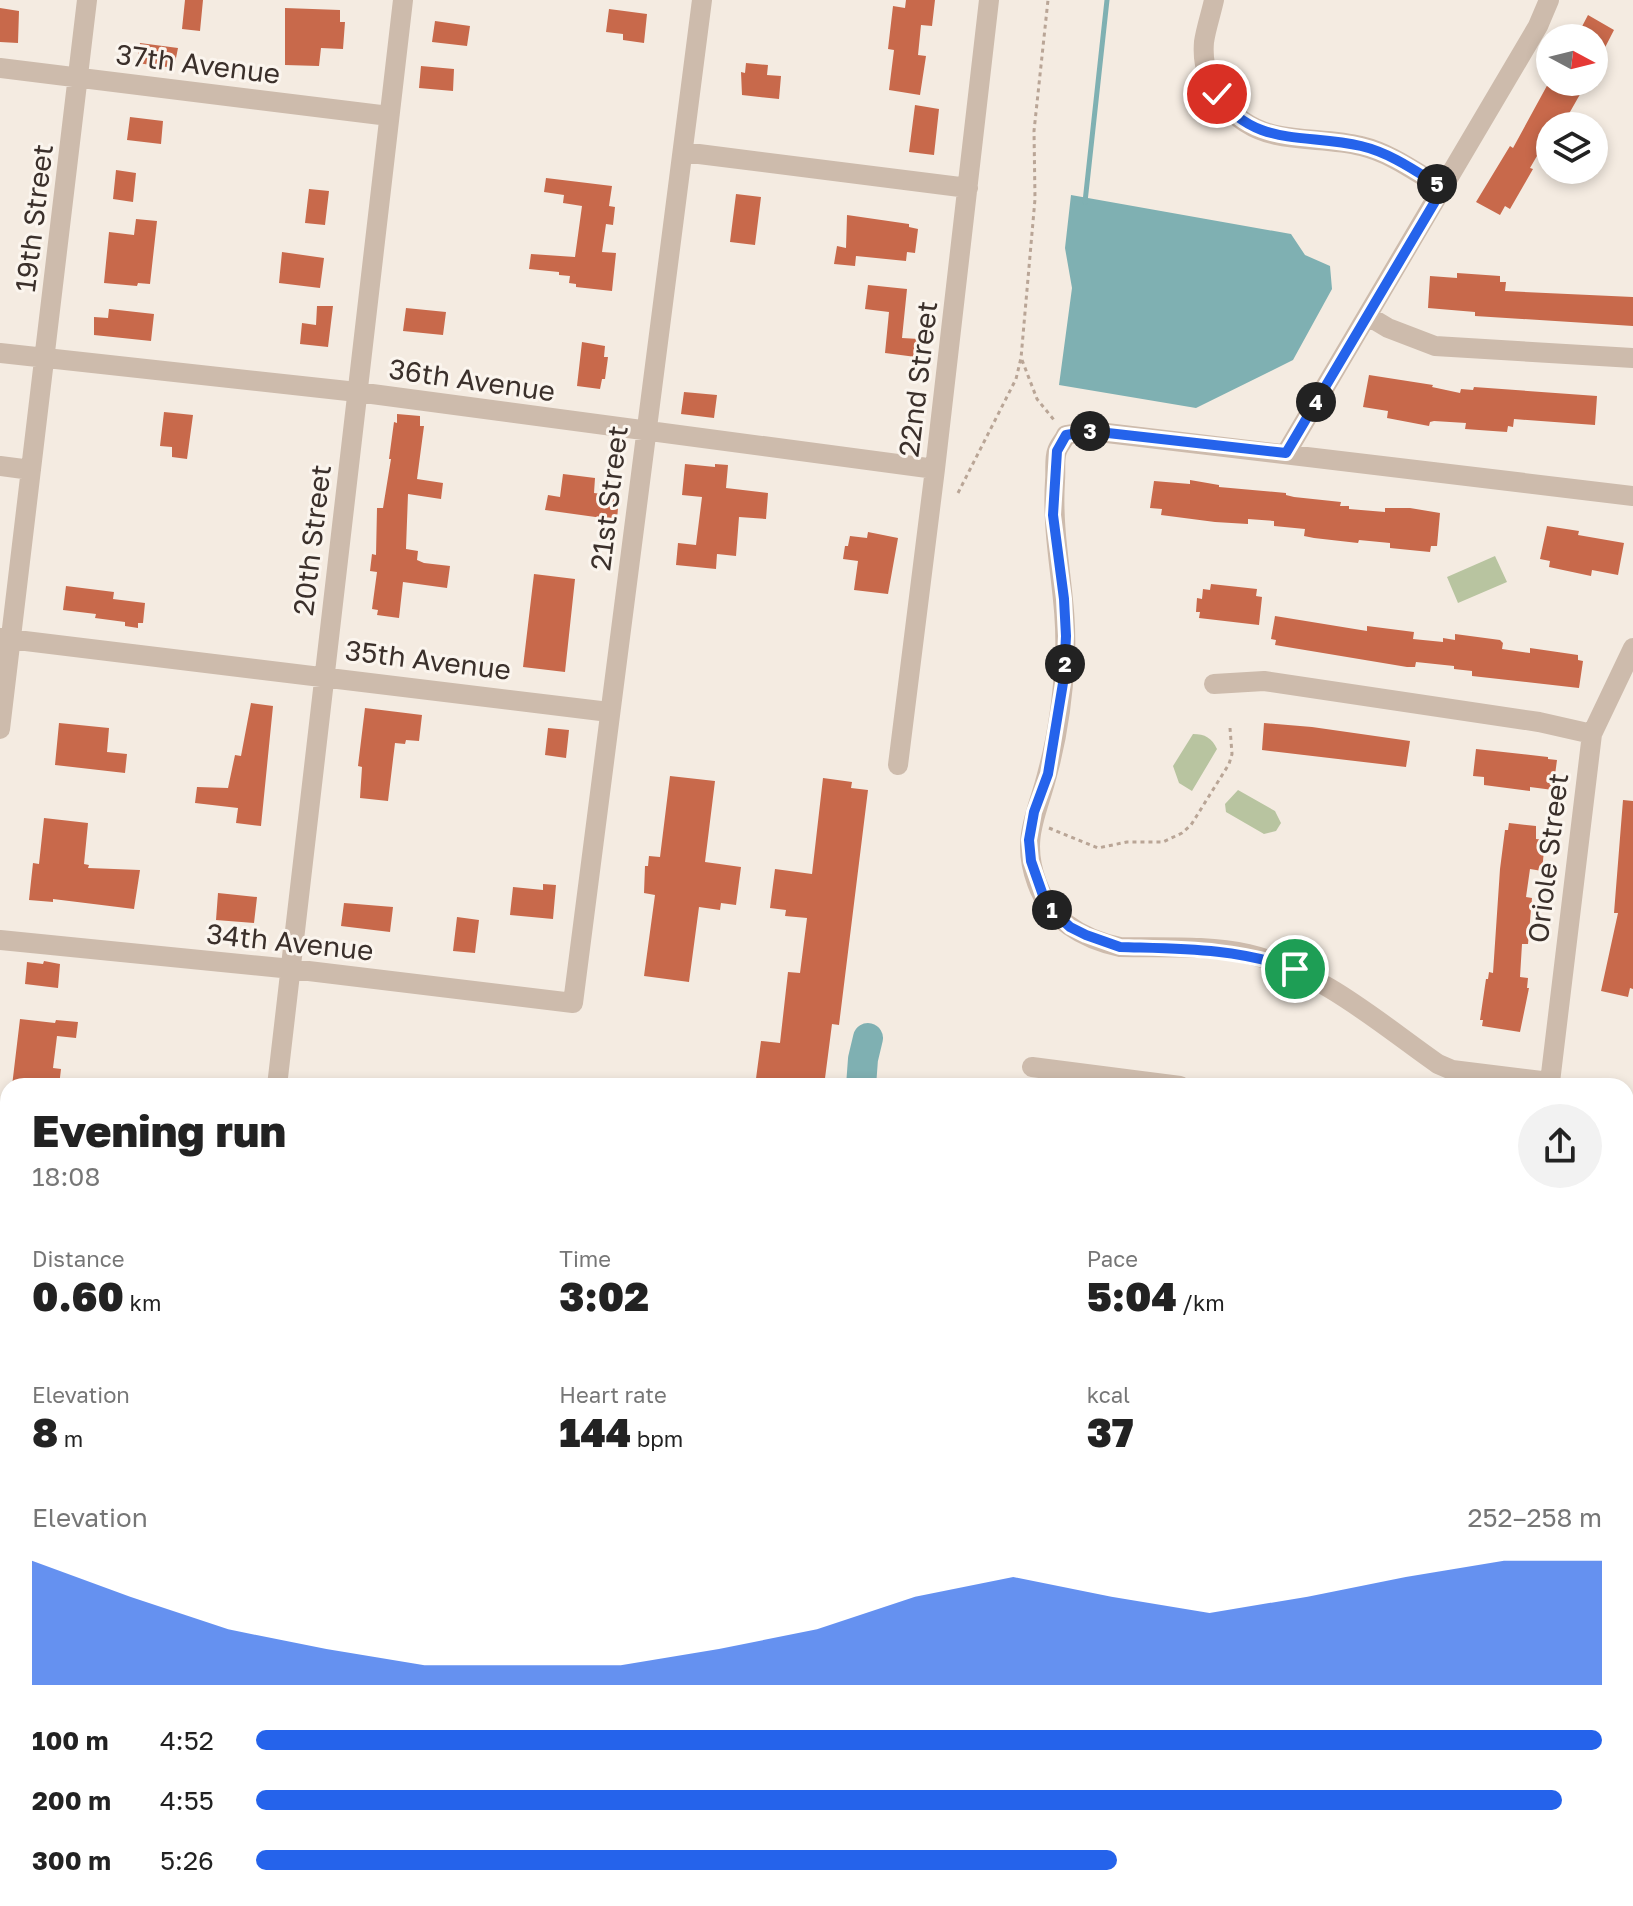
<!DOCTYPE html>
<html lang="en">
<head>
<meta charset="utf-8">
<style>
  body { margin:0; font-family:"Golos Text",sans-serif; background:#f2f2f2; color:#222; height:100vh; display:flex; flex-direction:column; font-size:30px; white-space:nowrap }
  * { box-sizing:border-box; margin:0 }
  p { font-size:26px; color:#767676 }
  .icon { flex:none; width:44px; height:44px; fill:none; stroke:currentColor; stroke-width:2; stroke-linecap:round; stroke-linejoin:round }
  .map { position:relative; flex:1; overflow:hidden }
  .sheet { position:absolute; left:0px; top:1078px; width:1634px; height:828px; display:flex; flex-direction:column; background:#fff; border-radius:24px 24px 0 0; box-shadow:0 4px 12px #0003 }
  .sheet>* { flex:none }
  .needle { width:52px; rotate:97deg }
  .controls { position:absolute; left:1536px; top:24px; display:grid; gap:16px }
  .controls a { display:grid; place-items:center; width:72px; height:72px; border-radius:50%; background:#fff; box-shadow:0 4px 12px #0003; font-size:40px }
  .pin { position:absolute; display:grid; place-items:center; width:68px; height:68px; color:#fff; margin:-34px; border:4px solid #fff; border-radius:50%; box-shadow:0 2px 8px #0007 }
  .km { position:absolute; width:40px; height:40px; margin:-20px; border-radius:50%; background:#222; color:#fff; font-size:22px; line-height:40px; text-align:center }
  .round { display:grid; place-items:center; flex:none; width:84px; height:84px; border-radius:42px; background:#f2f2f2 }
  .head { display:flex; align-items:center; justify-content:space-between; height:136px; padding:0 32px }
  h1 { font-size:44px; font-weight:800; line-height:60px }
  .figures { display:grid; grid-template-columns:repeat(3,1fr); gap:12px; height:136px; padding:8px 32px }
  .figures div { display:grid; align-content:center }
  .figures b { font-size:40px; font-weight:800 }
  .figures small { font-size:22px; font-weight:400 }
  .figures p { font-size:22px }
  .chart { height:224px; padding:16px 32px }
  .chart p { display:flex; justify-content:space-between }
  .chart svg { width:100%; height:144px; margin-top:8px; fill:#2563eb; opacity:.7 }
  ul { padding:0 32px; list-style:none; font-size:26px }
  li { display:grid; grid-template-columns:128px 96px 1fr; align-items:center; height:60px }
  li i { height:20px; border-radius:10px; background:#2563eb }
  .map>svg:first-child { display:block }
</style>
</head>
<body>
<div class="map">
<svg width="1633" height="1906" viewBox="0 0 1633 1906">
  <rect width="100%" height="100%" fill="#f4ebe1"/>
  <!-- green -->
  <path fill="#b8c4a0" d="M1495,556L1507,582L1458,603L1447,577Z
    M1193,734C1205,734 1212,738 1217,749L1192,791L1179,783L1173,766Z
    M1238,790L1275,811L1281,823L1276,831L1264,834L1226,812L1225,804Z"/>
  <!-- water -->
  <path fill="#7fb0b2" d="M1071,195L1291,234L1305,255L1330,266L1332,289L1293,360L1196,408L1059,385L1072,288L1065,248Z"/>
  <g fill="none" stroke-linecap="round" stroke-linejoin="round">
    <!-- stream -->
    <path stroke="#7fb0b2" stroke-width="5" d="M1085,202L1107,0"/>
    <!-- river -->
    <path stroke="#7fb0b2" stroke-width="30" d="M861,1086L863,1059L868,1038
      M1108,1898L1110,1906"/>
  </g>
  <!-- building -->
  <path fill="#c8694b" d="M185,0H203L200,31L182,29Z
    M906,0H935L932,26L921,25L918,55L926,56L920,95L889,90L894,50L888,49L893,6L905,8Z
    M0,8L19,11L18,43L0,42Z
    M285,8L340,10V22H345L343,49L321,48L319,66L285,65Z
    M609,9L647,14L644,43L623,40V34L606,32Z
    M1588,15L1614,30L1594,69V38H1576Z
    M435,21L470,26L467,46L432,42Z
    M140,43L178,48L174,68L137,63Z
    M746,63L768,65L767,75L781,76L779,99L742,95L741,72L745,73Z
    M421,66L454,69L453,91L419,88Z
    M1549,82H1587L1562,126H1550V146L1545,142L1530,168L1533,169L1510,209L1505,206L1500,215L1476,202L1510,146L1513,148Z
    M915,105L939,109L934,155L909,152Z
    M130,117L163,121L161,144L127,140Z
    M116,170L136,173L133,202L113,199Z
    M546,178L612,186L609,206L615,207L613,225L606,224L602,252L616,253L612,291L576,287V284L569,283L570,276L559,275V272L529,269L531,254L575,257L582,206L563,203L564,195L544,192Z
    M309,189L329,191L325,225L305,223Z
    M736,194L761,197L755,245L730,242Z
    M847,215L909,224V227L918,229L915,253L907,252L906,261L856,256L855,266L834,264L837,246L846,248Z
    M136,219L157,221L150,284L138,283L137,286L104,283L109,232L134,235Z
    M282,252L324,258L320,288L279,283Z
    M1457,273L1500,276V282H1506L1505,291L1633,297V326L1475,316V312L1428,308L1430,276L1457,278Z
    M868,285L907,289L902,338L919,339L916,357L885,353L889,312L865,309Z
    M317,306H333L328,347L300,344L302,323L316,325Z
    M406,308L446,312L443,335L403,331Z
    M109,309L154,314L151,341L94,335V317L108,318Z
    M582,342L605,346L604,357H608L605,379H602L600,389L577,386Z
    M1369,375L1433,385L1432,387L1460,393L1461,389L1473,390L1474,387L1597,396L1595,425L1514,419L1513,427L1508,426L1507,432L1465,429L1466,423L1434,421L1430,422L1429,426L1387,418L1388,411L1363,407Z
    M684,392L717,395L714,418L681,414Z
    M164,412L193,415L187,459L172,457V447L160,446Z
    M397,414L420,416V426H424L417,479L443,483L441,499L408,494L406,549L418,551L417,560L424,563L450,566L447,588L403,582L399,618L377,615L378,610L372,609L377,572L370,571L372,554L376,555L377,508H383L391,459H389L394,422L397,423Z
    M685,464L715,467V464L728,465L726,488L768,493L766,519L739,517L736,556L717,554L716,569L676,565L678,543L696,545L702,497L682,495Z
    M563,474L595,478L594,493L619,496L617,520L545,510L548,495L560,497Z
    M1190,480L1219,485V487L1286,493V495L1294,497L1341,502L1340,506H1349V509L1385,512V508H1410L1440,513L1437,546H1431L1430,552L1390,548V543L1359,540L1358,543L1314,538L1304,536L1305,529L1274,526V521L1248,519V524L1215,522L1161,515L1162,509L1150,508L1154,481L1190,484Z
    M1547,526L1579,531L1578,535L1624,543L1618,575L1592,570L1591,576L1549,567L1550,561L1540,559Z
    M868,532L898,538L888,594L854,590L858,561L843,559L845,546H848L850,536L867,538Z
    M534,574L575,579L565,672L523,667Z
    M1211,584L1257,589L1256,596L1262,597L1259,625L1199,618L1200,612H1196L1197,598L1202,599L1203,589L1210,590Z
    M66,586L114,592L113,599L145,603L143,623H138V628L125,626V622L95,618L96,614L63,610Z
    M1275,616L1367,631V626L1414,632L1413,639L1443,642V638L1455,640V634L1500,640L1503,643L1502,649L1530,653V648L1578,655V660L1583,661L1579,688L1472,676V671L1454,669V666L1416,662L1415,667H1407L1275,645L1276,640L1271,639Z
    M251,703L273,706L261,826L236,823L238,808L195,803L197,787L228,788L235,755L241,756Z
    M365,708L422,715L419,741L406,740L405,744L395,743L388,801L360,798L362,767L358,766Z
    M59,723L109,728L107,752L127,754L125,773L55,765Z
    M1264,723L1312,727L1410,741L1406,767L1262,750Z
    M548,728L569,730L566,758L545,755Z
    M1476,749L1548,757V759L1557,760L1553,790L1530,787V791L1484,785V777L1473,776Z
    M670,776L715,781L705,862L741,867L736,905L721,903L720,910L699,907L689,982L644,976L655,895L644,893L645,866H648L649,856L660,857Z
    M823,778L852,782L851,788L868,790L839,1025L832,1024L824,1086H755L761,1041L780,1043L788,972L800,973L807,918L785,916L786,910L770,908L775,869L812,874Z
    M1623,800L1633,801V989L1630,988L1628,997L1601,991L1618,913H1614Z
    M44,818L88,823L84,864L89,865L88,868L140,870L134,909L53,899V902L29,900L33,863L39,864Z
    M1509,823L1536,826V839L1545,840L1542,871L1530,869L1526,897L1532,898L1528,944H1522L1520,977L1528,978L1527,988H1529L1520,1032L1482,1026L1483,1020H1480L1486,979H1488L1489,972L1493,973L1500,869L1505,830H1508Z
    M543,884L556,885L553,919L510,915L513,887L543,890Z
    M218,893L257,897L254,923L216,920Z
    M344,903L393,907L390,932L341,926Z
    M457,917L479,920L475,953L453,951Z
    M44,961L60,964L58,988L25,984L27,962L43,964Z
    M20,1019L55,1023L56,1020L78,1022L76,1038L57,1036L53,1068L61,1069L59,1086H12Z"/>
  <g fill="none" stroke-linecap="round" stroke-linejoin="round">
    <!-- path -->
    <path stroke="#b9a596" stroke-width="3" stroke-dasharray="4 4" stroke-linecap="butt" d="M1022,360L1037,399L1054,420
      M958,493L1016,379L1021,358L1035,199L1034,131L1048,0
      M1049,828L1098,848L1127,842H1163L1182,833L1191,825L1229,764L1232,754L1230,728"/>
    <!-- minor -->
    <path stroke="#cdbbac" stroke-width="20" d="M1214,0C1211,14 1206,28 1204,42C1200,87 1234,126 1276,135C1304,141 1334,139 1361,146C1391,153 1417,173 1443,188
      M0,68L389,116
      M683,152L968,188
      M1368,316L1388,328L1435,346L1633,358
      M0,353L357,392L935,469
      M1286,453L1538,26L1549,0
      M0,466L31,470
      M1633,496L1090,431L1066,435C1064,440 1059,445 1057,451C1054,459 1056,472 1055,481C1051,543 1068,596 1065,657C1063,695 1058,734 1048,771C1038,813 1020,838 1037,883C1050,920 1083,939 1120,947C1162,948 1207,945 1248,954C1321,971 1378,1022 1438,1064L1452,1070L1550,1082L1592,734L1633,648
      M0,638L609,712
      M1214,684L1264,681L1539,722L1592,734
      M0,729L87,0
      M898,765L935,469L989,0
      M0,940L292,969L573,1003L702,0
      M1032,1067L1180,1086
      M277,1086L403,0
      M1626,1140L1633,1141
      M0,1269L8,1270
      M1626,1288L1633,1289
      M0,1424L8,1425
      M1626,1443L1633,1444
      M0,1582L8,1583
      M0,1737L8,1738
      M1626,1763L1633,1764
      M0,1898L81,1906
      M175,1906L176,1898
      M473,1906L474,1898
      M769,1906L771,1898"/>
  </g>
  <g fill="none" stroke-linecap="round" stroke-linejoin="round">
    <defs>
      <path id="route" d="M1217,94C1253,148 1306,133 1361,146C1391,153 1417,172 1443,188L1286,453L1090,431L1066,435L1057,451L1053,515L1064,599L1066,636L1064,677L1048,774L1034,812L1029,840L1031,861L1045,901L1056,914L1070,927L1086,935L1120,947C1183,949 1234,948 1295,969"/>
    </defs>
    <!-- route casing -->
    <use href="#route" stroke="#fff" stroke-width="16"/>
    <!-- route -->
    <use href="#route" stroke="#2563eb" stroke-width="10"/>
  </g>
  <g text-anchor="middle" stroke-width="6" stroke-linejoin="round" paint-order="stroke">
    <!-- street labels -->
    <g font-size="28" fill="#3b302b" stroke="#fbf5ee">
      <text transform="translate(198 64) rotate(7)" y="10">37th Avenue</text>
      <text transform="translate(34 218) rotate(-83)" y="10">19th Street</text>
      <text transform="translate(918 379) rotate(-83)" y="10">22nd Street</text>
      <text transform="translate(472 380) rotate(8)" y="10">36th Avenue</text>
      <text transform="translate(609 498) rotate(-83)" y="10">21st Street</text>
      <text transform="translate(312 540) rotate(-83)" y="10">20th Street</text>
      <text transform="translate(428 660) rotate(7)" y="10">35th Avenue</text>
      <text transform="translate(1548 858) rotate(-83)" y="10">Oriole Street</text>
      <text transform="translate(290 942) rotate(6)" y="10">34th Avenue</text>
    </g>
  </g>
</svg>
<div class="controls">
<a><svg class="needle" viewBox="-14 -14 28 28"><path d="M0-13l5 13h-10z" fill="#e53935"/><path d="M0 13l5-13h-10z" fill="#767676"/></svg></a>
<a><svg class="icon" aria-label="layers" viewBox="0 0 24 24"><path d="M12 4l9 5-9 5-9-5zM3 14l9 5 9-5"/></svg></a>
</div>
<div class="pin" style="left:1295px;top:969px;background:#1e9e55"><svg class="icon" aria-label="arrive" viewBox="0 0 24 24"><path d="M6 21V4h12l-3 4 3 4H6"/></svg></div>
<div class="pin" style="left:1217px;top:94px;background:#d93025"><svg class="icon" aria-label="check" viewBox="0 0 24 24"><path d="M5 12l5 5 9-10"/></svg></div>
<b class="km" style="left:1052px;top:910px">1</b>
<b class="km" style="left:1065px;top:664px">2</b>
<b class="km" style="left:1090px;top:431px">3</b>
<b class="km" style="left:1316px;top:402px">4</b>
<b class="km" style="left:1437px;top:184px">5</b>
<section class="sheet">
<div class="head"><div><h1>Evening run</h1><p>18:08</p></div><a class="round"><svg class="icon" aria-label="share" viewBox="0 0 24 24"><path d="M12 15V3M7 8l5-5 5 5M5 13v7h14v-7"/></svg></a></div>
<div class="figures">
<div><p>Distance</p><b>0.60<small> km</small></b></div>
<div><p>Time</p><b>3:02</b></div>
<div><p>Pace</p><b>5:04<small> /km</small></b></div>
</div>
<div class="figures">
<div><p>Elevation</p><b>8<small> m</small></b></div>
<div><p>Heart rate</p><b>144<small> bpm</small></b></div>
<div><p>kcal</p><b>37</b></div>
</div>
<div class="chart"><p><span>Elevation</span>252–258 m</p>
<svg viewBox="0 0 160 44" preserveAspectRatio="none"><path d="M0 44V6L10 17L20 27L30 33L40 38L50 38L60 38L70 33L80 27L90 17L100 11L110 17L120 22L130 17L140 11L150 6L160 6V44z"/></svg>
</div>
<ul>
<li><b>100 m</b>4:52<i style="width:100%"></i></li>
<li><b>200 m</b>4:55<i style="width:97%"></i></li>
<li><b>300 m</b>5:26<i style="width:64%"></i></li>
</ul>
</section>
</div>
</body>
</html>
